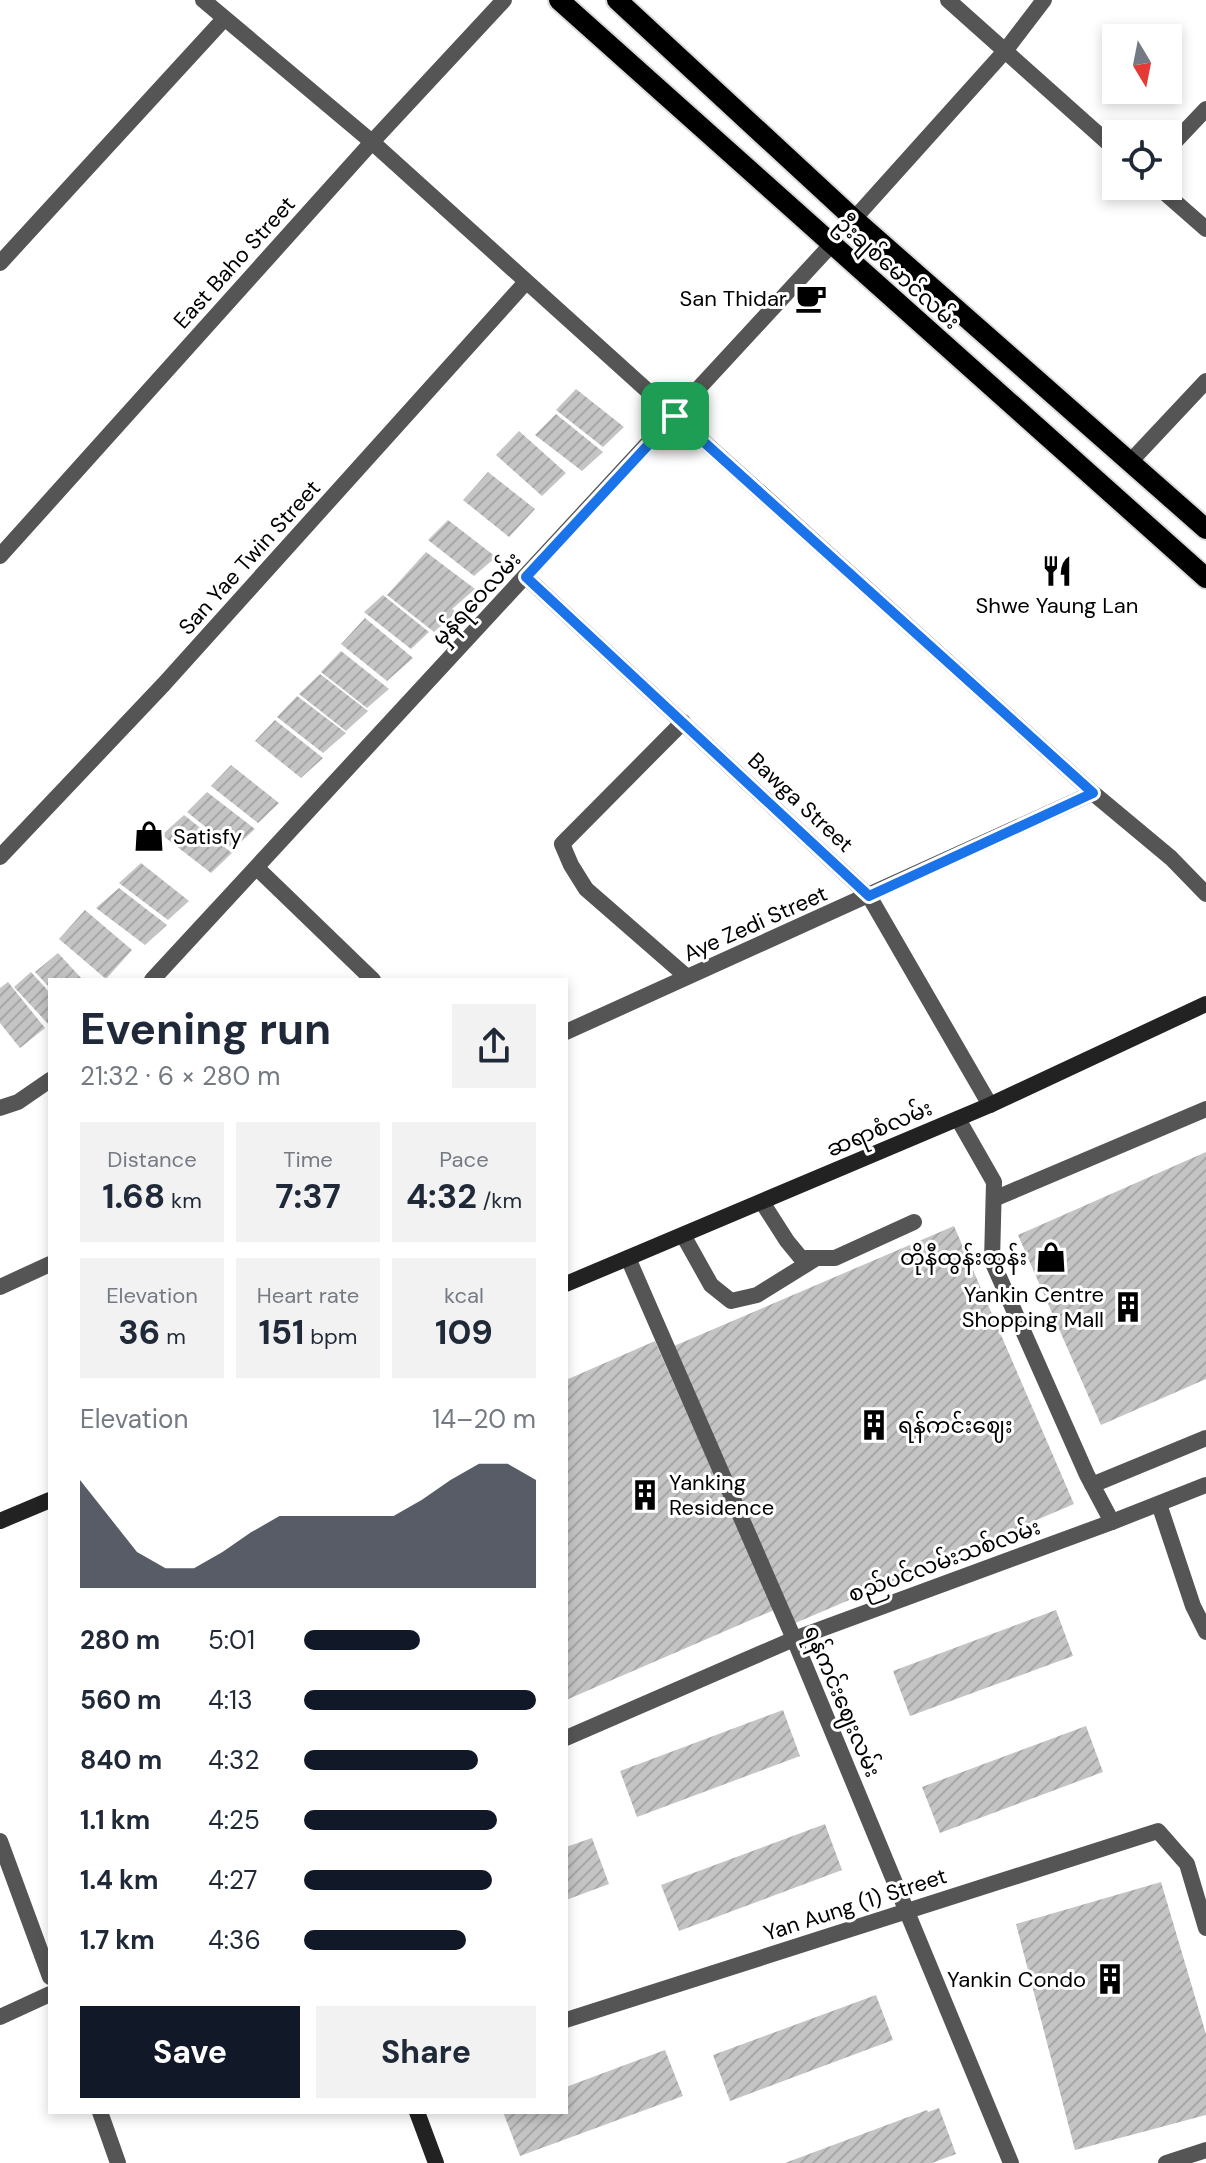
<!DOCTYPE html>
<html lang="en">
<head>
<meta charset="utf-8">
<style>
  body { margin:0; font-family:"DM Sans","Noto Sans Myanmar",sans-serif; background:#f2f2f3; color:#1f2937; height:100vh; display:flex; flex-direction:column; font-size:30px; white-space:nowrap }
  * { box-sizing:border-box; margin:0 }
  p { font-size:26px; color:#747a83 }
  .icon { flex:none; width:44px; height:44px; fill:none; stroke:currentColor; stroke-width:2; stroke-linecap:round; stroke-linejoin:round }
  .map { position:relative; flex:1; overflow:hidden }
  .panel { position:absolute; left:48px; top:978px; width:520px; height:1136px; display:flex; flex-direction:column; background:#fff; border-radius:0px; box-shadow:0 4px 12px #0003 }
  .panel>* { flex:none }
  .needle { width:52px; rotate:170deg }
  .buttons { position:absolute; left:1102px; top:24px; display:grid; gap:16px }
  .buttons a { display:grid; place-items:center; width:80px; height:80px; border-radius:0px; background:#fff; box-shadow:0 4px 12px #0003; font-size:40px }
  .pin { position:absolute; display:grid; place-items:center; width:68px; height:68px; color:#fff; margin:-34px; border-radius:16px; box-shadow:0 4px 12px #0006 }
  .round { display:grid; place-items:center; flex:none; width:84px; height:84px; border-radius:0px; background:#f2f2f3 }
  .summary { display:flex; align-items:center; justify-content:space-between; height:136px; padding:0 32px }
  h1 { font-size:44px; font-weight:700; line-height:60px }
  .figures { display:grid; grid-template-columns:repeat(3,1fr); gap:12px; height:136px; padding:8px 32px }
  .figures div { display:grid; align-content:center; border-radius:0px; background:#f2f2f3; text-align:center }
  .figures b { font-size:34px; font-weight:700 }
  .figures small { font-size:22px; font-weight:400 }
  .figures p { font-size:22px }
  .chart { height:224px; padding:16px 32px }
  .chart p { display:flex; justify-content:space-between }
  .chart svg { width:100%; height:144px; margin-top:8px; fill:#111827; opacity:.7 }
  .cta { display:flex; gap:16px; margin-top:auto; padding:16px 32px }
  .cta a { flex:1; height:92px; border-radius:0px; background:#111827; color:#fff; font-size:32px; font-weight:700; line-height:92px; text-align:center }
  .cta a+a { background:#f2f2f3; color:#1f2937 }
  ul { padding:0 32px; list-style:none; font-size:26px }
  li { display:grid; grid-template-columns:128px 96px 1fr; align-items:center; height:60px }
  li i { height:20px; border-radius:10px; background:#111827 }
  .map>svg:first-child { display:block }
</style>
</head>
<body>
<div class="map">
<svg width="1206" height="2163" viewBox="0 0 1206 2163">
  <defs>
    <pattern id="building-hatch" width="6" height="6" patternUnits="userSpaceOnUse" patternTransform="scale(2)"><rect width="6" height="6" fill="#c4c4c4"/><path d="M-1 1l2-2M0 6l6-6M5 7l2-2" fill="none" stroke="#a7a7a7"/></pattern>
  </defs>
  <rect width="100%" height="100%" fill="#fff"/>
  <!-- building -->
  <path fill="url(#building-hatch)" d="M576,389L624,427L603,447L556,410Z
    M556,414L603,452L582,471L535,435Z
    M519,431L566,473L542,496L496,455Z
    M488,472L535,509L509,537L463,500Z
    M448,520L496,557L474,576L428,540Z
    M426,552L475,589L452,609L456,612L434,632L387,595Z
    M383,595L429,632L411,649L364,612Z
    M365,618L413,658L387,681L341,644Z
    M341,651L389,689L367,708L321,672Z
    M320,674L368,711L346,731L299,694Z
    M297,696L346,733L323,753L277,717Z
    M275,720L323,758L301,778L255,741Z
    M231,765L279,803L258,823L211,786Z
    M207,792L255,829L233,849L187,812Z
    M184,815L232,853L211,873L162,835Z
    M141,863L189,901L168,920L119,883Z
    M119,888L167,925L145,945L96,908Z
    M85,910L132,950L106,979L59,939Z
    M58,953L83,980H50V988L35,972Z
    M31,972L50,993V1026L14,987Z
    M8,982L45,1028L20,1048L0,1023V988Z
    M1206,1152V1379L1101,1425L1018,1235Z
    M954,1226L1074,1504L793,1624L674,1346Z
    M655,1341L774,1610L566,1700V1380Z
    M1056,1610L1073,1656L910,1716L893,1671Z
    M783,1710L800,1756L637,1817L620,1771Z
    M1086,1726L1103,1772L940,1833L922,1787Z
    M825,1824L842,1870L679,1931L661,1885Z
    M592,1838L609,1884L566,1900V1847Z
    M1161,1882L1206,2034V2115L1075,2150L1016,1924Z
    M876,1995L893,2040L730,2101L713,2055Z
    M665,2050L683,2096L520,2156L503,2112H566V2087Z
    M939,2108L956,2154L932,2163H785L927,2110L928,2112Z"/>
  <g fill="none" stroke-linecap="round" stroke-linejoin="round">
    <defs>
      <path id="primary" d="M559,0L1206,578
        M617,0L854,219L1206,529"/>
    </defs>
    <!-- primary casing -->
    <use href="#primary" stroke="#dbdbdb" stroke-width="24"/>
    <!-- service -->
    <path stroke="#555" stroke-width="16" d="M203,0L372,142L1093,793L1171,858L1206,894
      M958,1119L994,1182L992,1261L1087,1475L1112,1522
      M994,1199L1206,1109
      M762,1202L787,1241L801,1258H835L914,1222
      M683,1235L711,1285L731,1301L757,1295L815,1259
      M1092,1485L1206,1438
      M1159,1504L1193,1606L1206,1632
      M0,1841L50,1977
      M0,2017L50,1994
      M100,2112L118,2163"/>
    <!-- minor -->
    <path stroke="#555" stroke-width="16" d="M948,0L1116,150
      M1168,149L1206,109
      M1157,186L1206,229
      M854,219L1005,51L1044,0
      M0,263L224,19
      M1129,463L1206,381
      M0,556L372,142L504,0
      M526,577L869,896L990,1105
      M683,722L562,844L571,865L586,889L687,977
      M0,857L164,684L526,282
      M257,868L373,980
      M152,980L831,245
      M566,1032L1093,793
      M0,1108L18,1102L50,1080
      M628,1258L794,1639L1011,2163
      M0,1287L50,1264
      M566,1738L794,1639L1112,1522L1206,1485
      M566,2020L1158,1831L1187,1864L1206,1928
      M1166,2163L1206,2150"/>
    <!-- secondary -->
    <path stroke="#222" stroke-width="16" d="M566,1284L990,1105L1206,1004
      M0,1521L50,1500
      M417,2112L436,2163"/>
    <!-- primary -->
    <use href="#primary" stroke="#000" stroke-width="20"/>
  </g>
  <g fill="none" stroke-linecap="round" stroke-linejoin="round">
    <defs>
      <path id="route" d="M675,416L1093,793L869,896L526,577Z"/>
    </defs>
    <!-- route casing -->
    <use href="#route" stroke="#fff" stroke-width="16"/>
    <!-- route -->
    <use href="#route" stroke="#1a73e8" stroke-width="10"/>
  </g>
  <!-- icons -->
  <defs>
    <symbol id="cafe-bare" viewBox="-9 -9 18 18"><path d="M-5.5-4.5H6V0H3Q3 3.5 0 3.5H-2.5Q-5.5 3.5-5.5 0ZM3-3.2v2h1.7v-2ZM-6 4.5H4V6H-6Z" fill="#000" stroke="#fff" stroke-width="2.5" paint-order="stroke"/></symbol>
    <symbol id="restaurant-bare" viewBox="-9 -9 18 18"><path d="M-5-6h1v4h1v-4h1v4h1v-4h1v5L-1.5 .5V6h-2V.5L-5-1ZM5-6V6H3V1.5H1.5Q1.5-4 5-6Z" fill="#000" stroke="#fff" stroke-width="2.5" paint-order="stroke"/></symbol>
    <symbol id="shop-bare" viewBox="-9 -9 18 18"><path d="M-5-2.5h2.3a2.7 3.5 0 0 1 5.4 0H5L5.5 6h-11ZM-1.5-2.5h3a1.5 2.3 0 0 0-3 0Z" fill="#000" stroke="#fff" stroke-width="2.5" paint-order="stroke"/></symbol>
    <symbol id="building-bare" viewBox="-9 -9 18 18"><path d="M-4-6H4V6H1V3H-1V6H-4ZM-2.5-4.3h1.7v1.8h-1.7ZM.8-4.3h1.7v1.8H.8ZM-2.5-1h1.7V.8h-1.7ZM.8-1h1.7V.8H.8Z" fill="#000" stroke="#fff" stroke-width="2.5" paint-order="stroke"/></symbol>
  </defs>
  <g fill-rule="evenodd">
    <use href="#cafe-bare" x="789" y="276" width="44" height="44"/>
    <use href="#restaurant-bare" x="1035" y="549" width="44" height="44"/>
    <use href="#shop-bare" x="127" y="814" width="44" height="44"/>
    <use href="#shop-bare" x="1029" y="1235" width="44" height="44"/>
    <use href="#building-bare" x="1106" y="1285" width="44" height="44"/>
    <use href="#building-bare" x="852" y="1403" width="44" height="44"/>
    <use href="#building-bare" x="623" y="1473" width="44" height="44"/>
    <use href="#building-bare" x="1088" y="1957" width="44" height="44"/>
  </g>
  <g text-anchor="middle" stroke-width="6" stroke-linejoin="round" paint-order="stroke">
    <!-- street labels -->
    <g font-size="22" fill="#000" stroke="#fff">
      <text transform="translate(234 262) rotate(-48)" y="8">East Baho Street</text>
      <text transform="translate(898 272) rotate(42)" y="8">ဦးချစ်မောင်လမ်း</text>
      <text transform="translate(249 557) rotate(-48)" y="8">San Yae Twin Street</text>
      <text transform="translate(476 598) rotate(-47)" y="8">မှန်ရဝေလမ်း</text>
      <text transform="translate(801 802) rotate(43)" y="8">Bawga Street</text>
      <text transform="translate(755 923) rotate(-24)" y="8">Aye Zedi Street</text>
      <text transform="translate(879 1128) rotate(-23)" y="8">ဆရာစံလမ်း</text>
      <text transform="translate(944 1560) rotate(-20)" y="8">စည်ပင်လမ်းသစ်လမ်း</text>
      <text transform="translate(843 1701) rotate(67)" y="8">ရန်ကင်းဈေးလမ်း</text>
      <text transform="translate(855 1904) rotate(-18)" y="8">Yan Aung (1) Street</text>
    </g>
    <!-- poi labels -->
    <g font-size="22" fill="#000" stroke="#fff" text-anchor="end">
      <text x="787" y="306">San Thidar</text>
      <text x="1057" y="613" text-anchor="middle">Shwe Yaung Lan</text>
      <text x="173" y="844" text-anchor="start">Satisfy</text>
      <text x="1027" y="1265">တိုနီထွန်းထွန်း</text>
      <text x="1104" y="1302">Yankin Centre<tspan x="1104" dy="25">Shopping Mall</tspan></text>
      <text x="898" y="1433" text-anchor="start">ရန်ကင်းဈေး</text>
      <text x="669" y="1490" text-anchor="start">Yanking<tspan x="669" dy="25">Residence</tspan></text>
      <text x="1086" y="1987">Yankin Condo</text>
    </g>
  </g>
</svg>
<div class="buttons">
<a><svg class="needle" viewBox="-14 -14 28 28"><path d="M0-13l5 13h-10z" fill="#e53935"/><path d="M0 13l5-13h-10z" fill="#747a83"/></svg></a>
<a><svg class="icon" aria-label="locate" viewBox="0 0 24 24"><circle cx="12" cy="12" r="6"/><path d="M12 2v4M12 18v4M2 12h4M18 12h4"/></svg></a>
</div>
<div class="pin" style="left:675px;top:416px;background:#1e9e55"><svg class="icon" aria-label="arrive" viewBox="0 0 24 24"><path d="M6 21V4h12l-3 4 3 4H6"/></svg></div>
<section class="panel">
<div class="summary"><div><h1>Evening run</h1><p>21:32 · 6 × 280 m</p></div><a class="round"><svg class="icon" aria-label="share" viewBox="0 0 24 24"><path d="M12 15V3M7 8l5-5 5 5M5 13v7h14v-7"/></svg></a></div>
<div class="figures">
<div><p>Distance</p><b>1.68<small> km</small></b></div>
<div><p>Time</p><b>7:37</b></div>
<div><p>Pace</p><b>4:32<small> /km</small></b></div>
</div>
<div class="figures">
<div><p>Elevation</p><b>36<small> m</small></b></div>
<div><p>Heart rate</p><b>151<small> bpm</small></b></div>
<div><p>kcal</p><b>109</b></div>
</div>
<div class="chart"><p><span>Elevation</span>14–20 m</p>
<svg viewBox="0 0 160 44" preserveAspectRatio="none"><path d="M0 44V11L10 22L20 33L30 38L40 38L50 33L60 27L70 22L80 22L90 22L100 22L110 22L120 17L130 11L140 6L150 6L160 11V44z"/></svg>
</div>
<ul>
<li><b>280 m</b>5:01<i style="width:50%"></i></li>
<li><b>560 m</b>4:13<i style="width:100%"></i></li>
<li><b>840 m</b>4:32<i style="width:75%"></i></li>
<li><b>1.1 km</b>4:25<i style="width:83%"></i></li>
<li><b>1.4 km</b>4:27<i style="width:81%"></i></li>
<li><b>1.7 km</b>4:36<i style="width:70%"></i></li>
</ul>
<div class="cta"><a>Save</a><a>Share</a></div>
</section>
</div>
</body>
</html>
